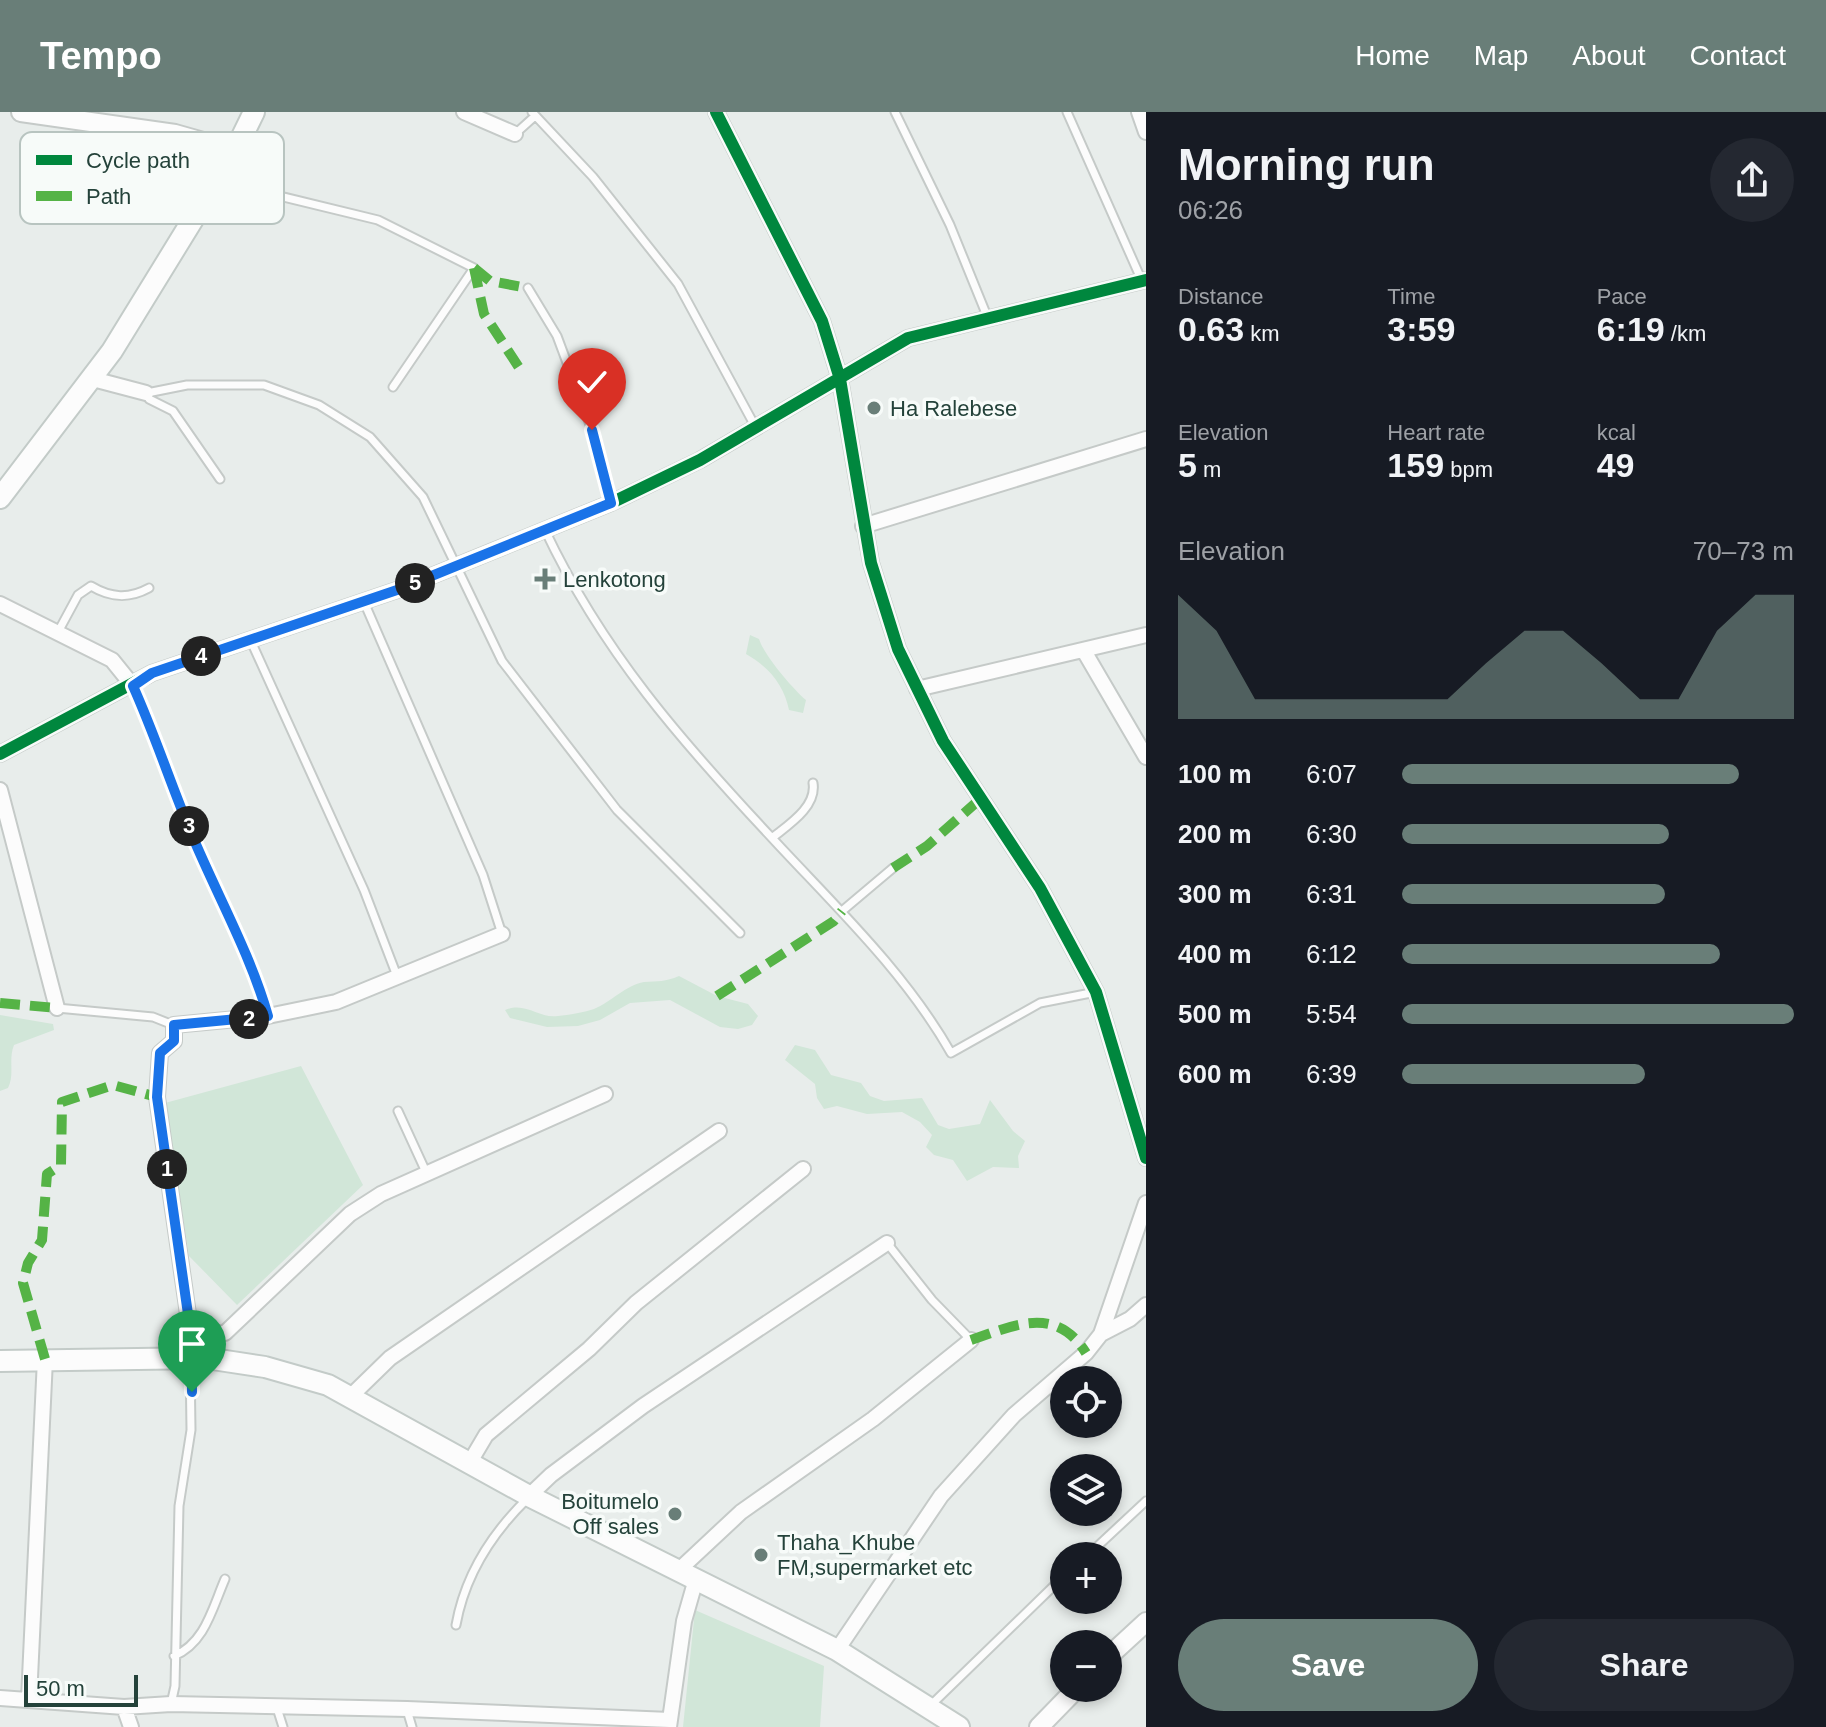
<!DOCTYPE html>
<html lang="en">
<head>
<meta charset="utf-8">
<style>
  body { margin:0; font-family:Helvetica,sans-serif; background:#242831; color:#f1f3f6; height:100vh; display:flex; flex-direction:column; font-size:30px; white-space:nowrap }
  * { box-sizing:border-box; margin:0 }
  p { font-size:26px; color:#9ea1a6 }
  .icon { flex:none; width:44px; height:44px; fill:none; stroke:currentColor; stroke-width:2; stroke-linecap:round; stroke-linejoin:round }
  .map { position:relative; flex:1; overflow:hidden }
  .sheet { display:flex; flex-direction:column; background:#171b24; width:680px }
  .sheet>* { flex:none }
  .tools { position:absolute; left:1050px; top:1254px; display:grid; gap:16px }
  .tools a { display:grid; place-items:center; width:72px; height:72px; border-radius:50%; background:#171b24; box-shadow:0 4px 12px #0003; font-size:40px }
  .scale { position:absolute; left:24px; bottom:20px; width:114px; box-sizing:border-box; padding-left:8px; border:4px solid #24423a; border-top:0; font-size:22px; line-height:28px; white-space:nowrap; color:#24423a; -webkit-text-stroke:6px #f7fbf9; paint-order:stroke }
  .pin { position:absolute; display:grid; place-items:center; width:68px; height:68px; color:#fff; margin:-82px -34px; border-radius:50% 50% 50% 0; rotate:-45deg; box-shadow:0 0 8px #0007 }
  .pin .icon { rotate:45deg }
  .km { position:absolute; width:40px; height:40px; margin:-20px; border-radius:50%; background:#222; color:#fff; font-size:22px; line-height:40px; text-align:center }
  .round { display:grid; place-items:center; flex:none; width:84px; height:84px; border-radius:42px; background:#242831 }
  .head { display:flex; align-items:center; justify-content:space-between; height:136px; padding:0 32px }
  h1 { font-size:44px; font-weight:600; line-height:60px }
  .metrics { display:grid; grid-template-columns:repeat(3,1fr); gap:12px; height:136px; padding:8px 32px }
  .metrics div { display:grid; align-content:center }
  .metrics b { font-size:34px; font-weight:600 }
  .metrics small { font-size:22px; font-weight:400 }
  .metrics p { font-size:22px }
  .chart { height:224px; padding:16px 32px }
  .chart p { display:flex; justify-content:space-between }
  .chart svg { width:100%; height:144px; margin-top:8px; fill:#697e78; opacity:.7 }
  .button { display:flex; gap:16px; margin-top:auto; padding:16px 32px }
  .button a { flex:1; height:92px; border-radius:48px; background:#697e78; color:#fff; font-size:32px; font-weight:600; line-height:92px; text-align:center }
  .button a+a { background:#242831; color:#f1f3f6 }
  ul { padding:0 32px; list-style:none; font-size:26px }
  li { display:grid; grid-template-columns:128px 96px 1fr; align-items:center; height:60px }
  li i { height:20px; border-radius:10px; background:#697e78 }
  header { display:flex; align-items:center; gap:48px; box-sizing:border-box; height:112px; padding:0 40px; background:#697e78; color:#fff }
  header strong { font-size:38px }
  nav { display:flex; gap:44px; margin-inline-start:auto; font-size:28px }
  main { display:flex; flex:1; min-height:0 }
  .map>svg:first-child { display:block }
</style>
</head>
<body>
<header>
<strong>Tempo</strong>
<nav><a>Home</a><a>Map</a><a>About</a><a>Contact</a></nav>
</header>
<main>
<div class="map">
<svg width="1146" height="1615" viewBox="0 0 1146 1615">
  <rect width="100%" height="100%" fill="#e8edeb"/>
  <!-- green -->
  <path fill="#d1e6d8" d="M750,523L759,527C764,543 792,576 806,588L803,601L789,598C784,573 769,555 746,542Z
    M679,864L717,884L748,892L758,904L752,913L738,917L720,915L670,888L630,891L600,908L578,914L547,915L510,906L505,898C526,889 539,907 558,904C568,903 586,900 594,897C611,890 626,873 644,870C658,869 665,870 679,864Z
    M0,903L53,912L54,918L14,933C8,948 15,962 8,976L0,979Z
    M795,933L815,938L831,963L861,971L870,984L884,989L922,986L938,1013L949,1017L980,1012L990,988L1013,1019L1025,1029L1018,1044L1019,1056L993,1055L967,1069L953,1048L934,1043L926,1035L932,1023L920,1010L902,1000L867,1002L837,994L824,997L817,986L815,972L785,948Z
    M301,954L363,1073L237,1193L189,1144L165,991Z
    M695,1498L824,1554L820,1615H683Z"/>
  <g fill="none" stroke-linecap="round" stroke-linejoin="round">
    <defs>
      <path id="service" d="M532,0L593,65L678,172L756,316
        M895,0L950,113L987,204
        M1067,0L1142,169
        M515,22L535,4
        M218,69L378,108L474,156L393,275
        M528,176L557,224L592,318L611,391
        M146,281L149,287L173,299L220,367
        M147,281L187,273H264L319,293L370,325L423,385L502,549L617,698L740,821
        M545,418C602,539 682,630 772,726C834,793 905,860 951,941L1040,891L1096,880
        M364,490L483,763L502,822
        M58,520L78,483L91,474C111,486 129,487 149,476
        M250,527L364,778L397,864
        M133,574C155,623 172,673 192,723C217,783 251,841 268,904
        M772,726C788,713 817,695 813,671
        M842,799L893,756
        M57,896L153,905L173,913
        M398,999L426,1060
        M887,1131L932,1188L971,1228
        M1087,1444L1146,1389
        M456,1513C465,1463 492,1421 528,1386
        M174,1544C205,1531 212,1497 225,1467
        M171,1592L175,1574L179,1394L191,1318L190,1248
        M930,1594L1064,1464
        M277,1596L283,1615
        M407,1598L412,1615"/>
      <path id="minor" d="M464,0L515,22
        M716,0L822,209L840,267L871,451L898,537L943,629L1040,776L1096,880L1146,1046
        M1139,0L1146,20
        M89,266L146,281
        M863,414L1146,327
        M0,492L112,548L133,574
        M1084,539L1146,645
        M917,577L1146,523
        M0,642L152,561L397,478L611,391L700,348L908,226L1146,168
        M0,678L57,896
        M1101,1222L1130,1207L1146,1193
        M191,1223L225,1221L350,1102L381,1082L605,982
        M190,1245L191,1223L157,985L160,941L174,929V913L268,904L336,890L502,822
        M352,1283L390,1246L719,1019
        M470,1350L486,1323L589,1237L636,1191L803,1057
        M529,1384L551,1363L643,1294L887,1131
        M680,1457L741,1400L873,1307L971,1228
        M837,1538L941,1384L1014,1303L1086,1241L1101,1222L1146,1091
        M0,1586L124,1595L171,1592L407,1597L670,1608
        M29,1587L45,1247
        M124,1595L131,1615
        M669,1615L684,1509L696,1467"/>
      <path id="tertiary" d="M21,0L175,22L235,39
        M1108,1545L1146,1510
        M1039,1615L1077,1576"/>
      <path id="secondary" d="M0,386L112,239L235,39L254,0
        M0,1249L206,1246L265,1255L328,1273L529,1384L837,1538L959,1615"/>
    </defs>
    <!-- service casing -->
    <use href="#service" stroke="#c5cac8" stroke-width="11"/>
    <!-- minor casing -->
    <use href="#minor" stroke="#c5cac8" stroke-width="18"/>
    <!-- tertiary casing -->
    <use href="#tertiary" stroke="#c5cac8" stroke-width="22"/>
    <!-- secondary casing -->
    <use href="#secondary" stroke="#c3cbc8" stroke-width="24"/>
    <!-- service -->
    <use href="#service" stroke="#fcfcfc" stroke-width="7"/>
    <!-- minor -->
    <use href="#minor" stroke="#fcfcfc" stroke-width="14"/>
    <!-- tertiary -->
    <use href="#tertiary" stroke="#fcfcfc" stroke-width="18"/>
    <!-- secondary -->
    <use href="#secondary" stroke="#fcfcfc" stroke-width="20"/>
    <!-- quiet -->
    <path stroke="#55b346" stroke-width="10" stroke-dasharray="20 10" stroke-linecap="butt" d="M474,156L484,202L520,257
      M474,156L490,169L528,176
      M893,756L927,734L979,688
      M717,884L834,809L842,799
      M0,891L57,896
      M971,1228C1015,1213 1056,1193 1086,1241
      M45,1247L23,1171L28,1151L42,1128L47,1062L61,1053L62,990L113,973L157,985"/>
    <defs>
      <path id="cycleway" d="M716,0L822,209L840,267L871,451L898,537L943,629L1040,776L1096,880L1146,1046
        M0,642L152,561L397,478L611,391L700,348L908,226L1146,168"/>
    </defs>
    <!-- cycleway casing -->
    <use href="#cycleway" stroke="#f7fbf9" stroke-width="17"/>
    <!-- cycleway -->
    <use href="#cycleway" stroke="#00873e" stroke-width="12"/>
  </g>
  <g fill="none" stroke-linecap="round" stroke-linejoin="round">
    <defs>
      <path id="route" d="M192,1280L191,1223L157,985L160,941L174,929V913L268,904C250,841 217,783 192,723C171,673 155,623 133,574L152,561L397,478L611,391L592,318"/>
    </defs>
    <!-- route casing -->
    <use href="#route" stroke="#fff" stroke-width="16"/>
    <!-- route -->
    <use href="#route" stroke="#1a73e8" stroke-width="10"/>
  </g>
  <!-- markers -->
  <g fill="#697e78" stroke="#f7fbf9" stroke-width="3">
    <circle cx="874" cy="296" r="8"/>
    <path d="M541 455h8v8h8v8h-8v8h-8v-8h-8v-8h8z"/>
    <circle cx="675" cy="1402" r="8"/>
    <circle cx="761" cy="1443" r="8"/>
  </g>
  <g text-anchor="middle" stroke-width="7" stroke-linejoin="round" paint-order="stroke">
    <!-- poi labels -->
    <g font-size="22" fill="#24423a" stroke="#f7fbf9" text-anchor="start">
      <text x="890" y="304">Ha Ralebese</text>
      <text x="563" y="475">Lenkotong</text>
      <text x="659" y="1397" text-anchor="end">Boitumelo<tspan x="659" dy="25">Off sales</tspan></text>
      <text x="777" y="1438">Thaha_Khube<tspan x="777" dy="25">FM,supermarket etc</tspan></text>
    </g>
  </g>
  <!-- legend -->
  <rect x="20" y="20" width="264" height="92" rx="12" fill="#f7fbf9" stroke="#b8c4c0" stroke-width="2"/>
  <rect x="36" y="43" width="36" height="10" fill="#00873e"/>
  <rect x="36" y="79" width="36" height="10" fill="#55b346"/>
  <g font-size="22" fill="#24423a">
    <text x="86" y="56">Cycle path</text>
    <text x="86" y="92">Path</text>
  </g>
</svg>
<div class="tools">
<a><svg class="icon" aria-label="locate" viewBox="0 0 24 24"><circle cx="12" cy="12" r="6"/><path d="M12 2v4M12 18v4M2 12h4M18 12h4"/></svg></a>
<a><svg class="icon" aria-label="layers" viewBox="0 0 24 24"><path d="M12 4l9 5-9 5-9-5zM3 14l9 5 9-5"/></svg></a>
<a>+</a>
<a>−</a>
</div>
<div class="scale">50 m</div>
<div class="pin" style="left:192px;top:1280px;background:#1e9e55"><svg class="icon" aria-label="arrive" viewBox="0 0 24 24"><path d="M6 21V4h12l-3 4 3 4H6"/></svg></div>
<div class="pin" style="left:592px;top:318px;background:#d93025"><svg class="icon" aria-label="check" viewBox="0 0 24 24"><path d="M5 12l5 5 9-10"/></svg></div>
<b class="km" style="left:167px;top:1057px">1</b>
<b class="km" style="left:249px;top:907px">2</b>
<b class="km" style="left:189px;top:714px">3</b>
<b class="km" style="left:201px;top:544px">4</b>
<b class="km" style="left:415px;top:471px">5</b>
</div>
<section class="sheet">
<div class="head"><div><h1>Morning run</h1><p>06:26</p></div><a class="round"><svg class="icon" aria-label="share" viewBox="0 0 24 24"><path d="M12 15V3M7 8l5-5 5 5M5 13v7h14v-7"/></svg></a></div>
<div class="metrics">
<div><p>Distance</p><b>0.63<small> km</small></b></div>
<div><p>Time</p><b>3:59</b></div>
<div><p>Pace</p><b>6:19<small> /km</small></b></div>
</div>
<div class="metrics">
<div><p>Elevation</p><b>5<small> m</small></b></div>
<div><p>Heart rate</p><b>159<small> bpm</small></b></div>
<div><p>kcal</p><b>49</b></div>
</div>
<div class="chart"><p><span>Elevation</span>70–73 m</p>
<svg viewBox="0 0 160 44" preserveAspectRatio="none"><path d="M0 44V6L10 17L20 38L30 38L40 38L50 38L60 38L70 38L80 27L90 17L100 17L110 27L120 38L130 38L140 17L150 6L160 6V44z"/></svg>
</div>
<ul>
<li><b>100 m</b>6:07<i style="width:86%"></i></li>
<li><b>200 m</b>6:30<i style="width:68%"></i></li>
<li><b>300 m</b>6:31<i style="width:67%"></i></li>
<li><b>400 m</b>6:12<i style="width:81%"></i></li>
<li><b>500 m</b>5:54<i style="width:100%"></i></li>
<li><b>600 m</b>6:39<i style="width:62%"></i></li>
</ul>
<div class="button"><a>Save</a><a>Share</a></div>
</section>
</main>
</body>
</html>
